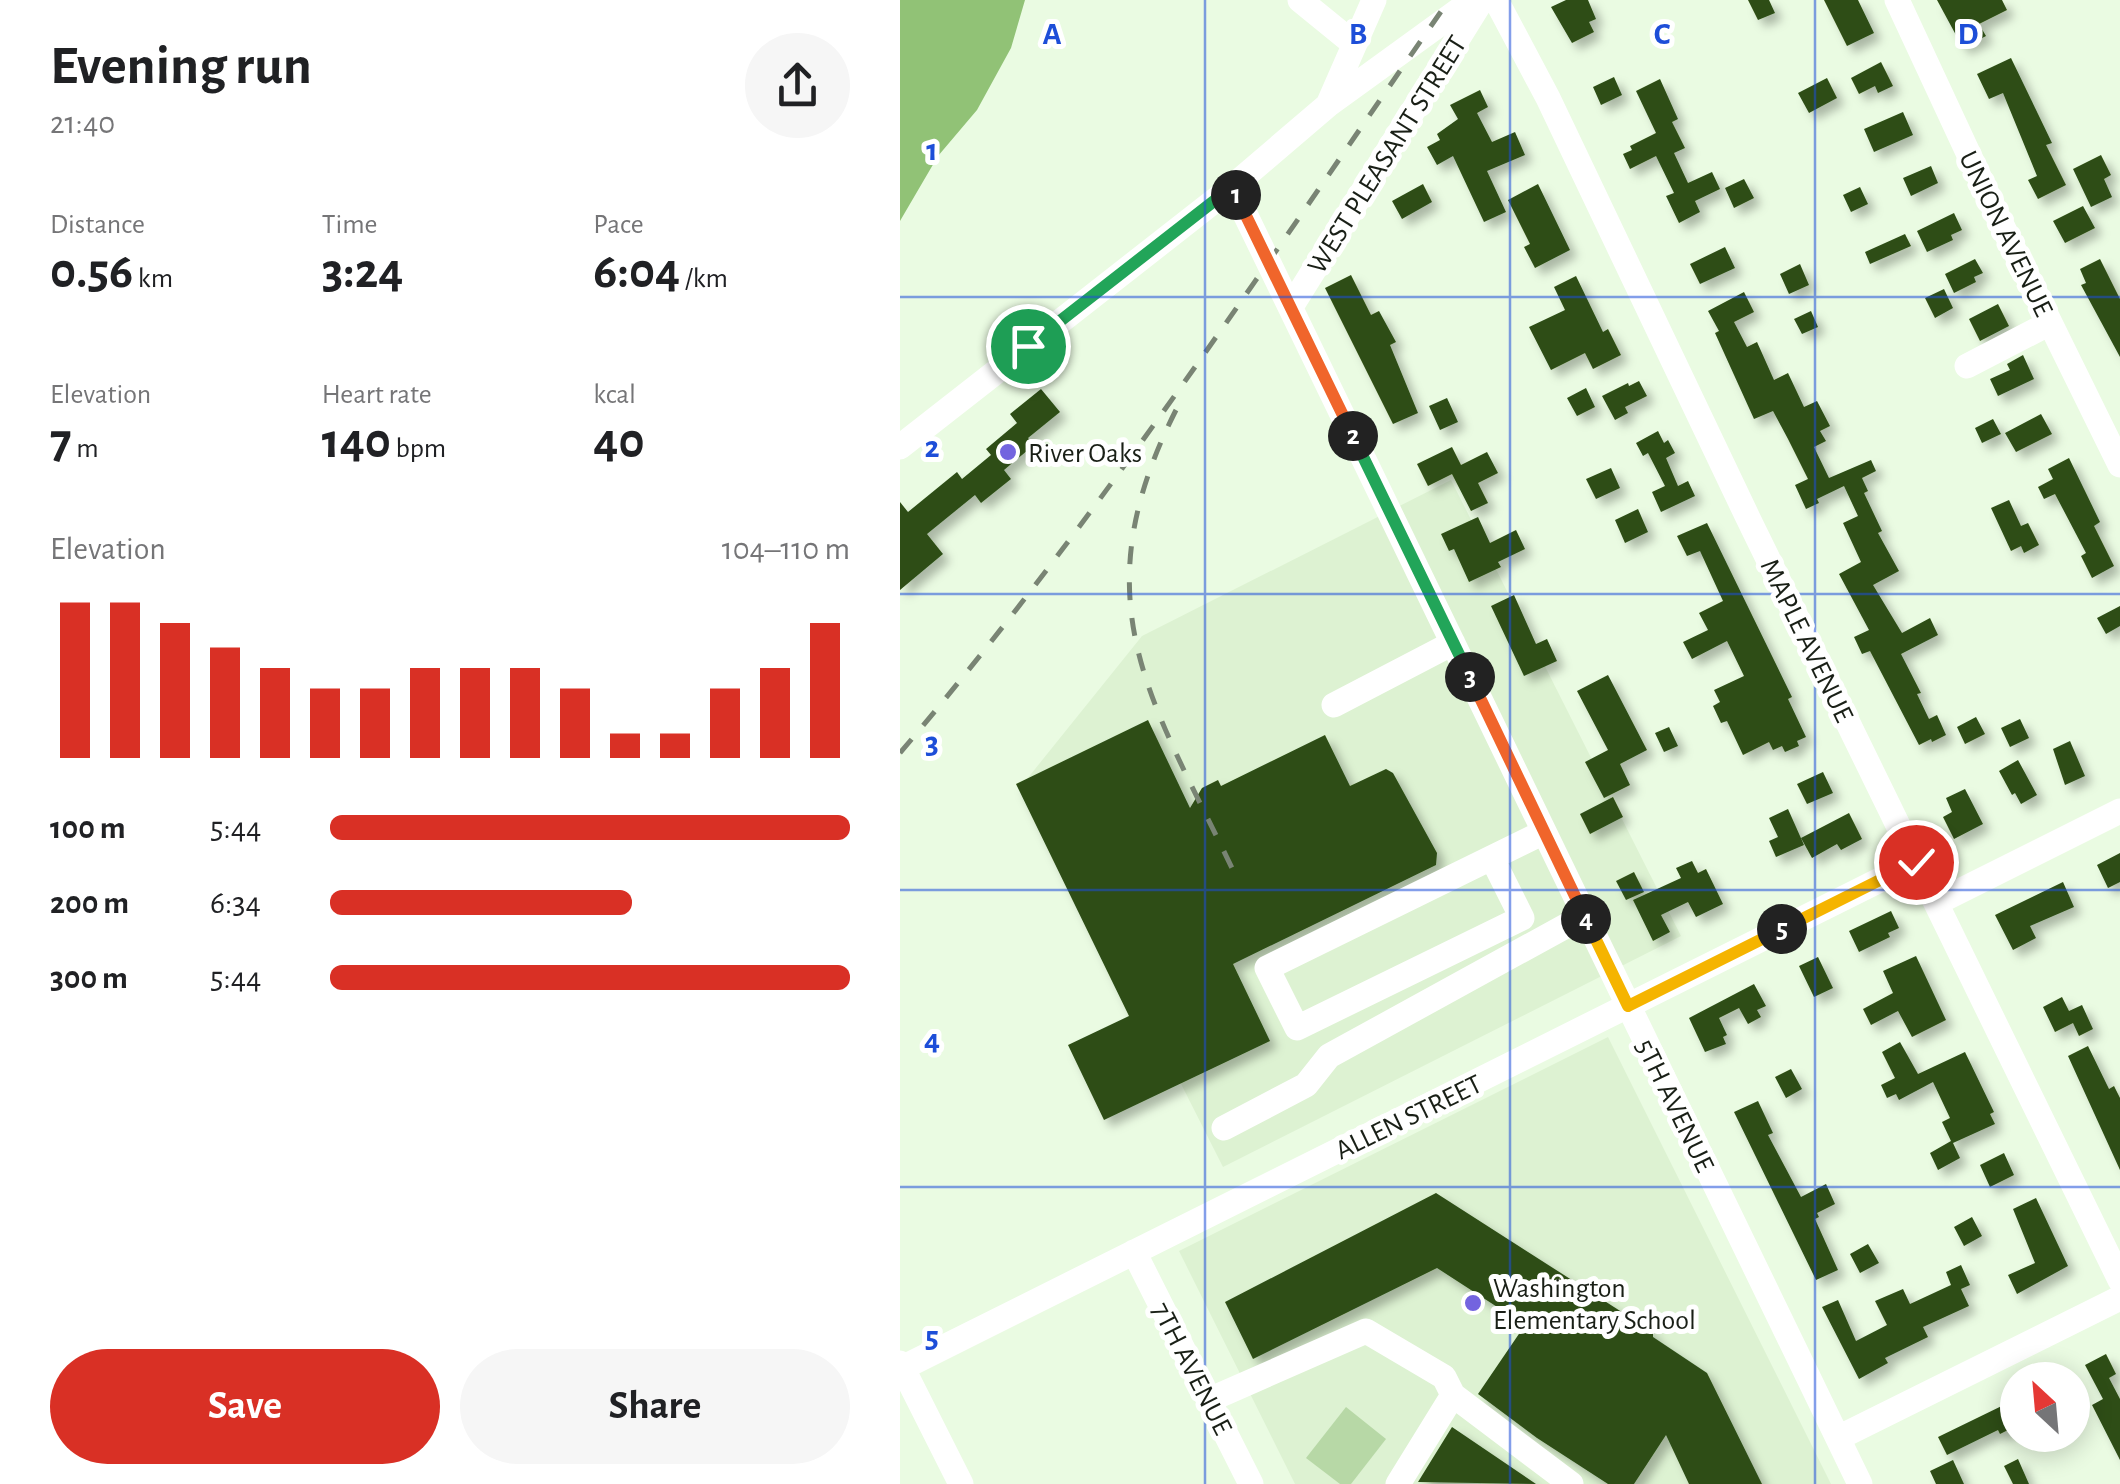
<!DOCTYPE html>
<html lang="en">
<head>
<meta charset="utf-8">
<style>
  body { margin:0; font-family:"Alegreya Sans",sans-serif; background:#f6f6f6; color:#202124; height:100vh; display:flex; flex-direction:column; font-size:38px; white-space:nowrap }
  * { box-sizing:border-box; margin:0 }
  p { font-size:32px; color:#757577 }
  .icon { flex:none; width:55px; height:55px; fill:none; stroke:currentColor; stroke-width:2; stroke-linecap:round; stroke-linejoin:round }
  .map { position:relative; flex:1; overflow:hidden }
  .details { display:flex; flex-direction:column; background:#fff; width:900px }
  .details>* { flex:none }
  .needle { width:65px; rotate:334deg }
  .buttons { position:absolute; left:1100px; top:1362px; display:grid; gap:20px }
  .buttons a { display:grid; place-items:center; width:90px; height:90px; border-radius:50%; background:#fff; box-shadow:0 5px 25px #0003; font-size:50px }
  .pin { position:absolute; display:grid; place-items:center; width:85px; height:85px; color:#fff; margin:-42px; border:5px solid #fff; border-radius:50%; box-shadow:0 2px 10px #0007 }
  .km { position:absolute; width:50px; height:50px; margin:-25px; border-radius:50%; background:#222; color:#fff; font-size:28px; line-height:50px; text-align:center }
  .round { display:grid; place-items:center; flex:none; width:105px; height:105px; border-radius:52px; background:#f6f6f6 }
  .head { display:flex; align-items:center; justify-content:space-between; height:170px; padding:0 50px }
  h1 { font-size:55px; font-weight:700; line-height:75px }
  .figures { display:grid; grid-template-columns:repeat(3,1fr); gap:15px; height:170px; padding:10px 50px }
  .figures div { display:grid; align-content:center }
  .figures b { font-size:50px; font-weight:700 }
  .figures small { font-size:28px; font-weight:400 }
  .figures p { font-size:28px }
  .chart { height:280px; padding:20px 50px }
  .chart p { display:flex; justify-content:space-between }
  .chart svg { width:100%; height:180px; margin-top:10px; stroke:#d93025; stroke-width:6 }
  .primary-button { display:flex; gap:20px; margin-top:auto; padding:20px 50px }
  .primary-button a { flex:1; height:115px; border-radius:60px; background:#d93025; color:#fff; font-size:40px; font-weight:700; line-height:115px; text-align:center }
  .primary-button a+a { background:#f6f6f6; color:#202124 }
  ul { padding:0 50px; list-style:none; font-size:32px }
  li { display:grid; grid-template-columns:160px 120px 1fr; align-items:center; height:75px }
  li i { height:25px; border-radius:12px; background:#d93025 }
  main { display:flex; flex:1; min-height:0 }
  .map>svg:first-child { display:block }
</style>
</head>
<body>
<main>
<section class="details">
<div class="head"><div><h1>Evening run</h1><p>21:40</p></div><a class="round"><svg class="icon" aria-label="share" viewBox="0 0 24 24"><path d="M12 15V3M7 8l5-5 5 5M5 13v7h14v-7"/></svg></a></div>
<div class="figures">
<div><p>Distance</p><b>0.56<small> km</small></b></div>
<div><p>Time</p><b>3:24</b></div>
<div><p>Pace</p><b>6:04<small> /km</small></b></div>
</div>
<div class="figures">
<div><p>Elevation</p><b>7<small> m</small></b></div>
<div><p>Heart rate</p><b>140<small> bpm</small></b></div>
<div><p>kcal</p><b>40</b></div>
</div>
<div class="chart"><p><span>Elevation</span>104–110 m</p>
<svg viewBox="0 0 160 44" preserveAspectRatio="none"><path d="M5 44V6M15 44V6M25 44V11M35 44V17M45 44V22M55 44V27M65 44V27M75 44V22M85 44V22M95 44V22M105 44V27M115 44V38M125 44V38M135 44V27M145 44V22M155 44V11"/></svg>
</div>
<ul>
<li><b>100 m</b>5:44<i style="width:100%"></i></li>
<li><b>200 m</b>6:34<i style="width:58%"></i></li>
<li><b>300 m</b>5:44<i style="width:100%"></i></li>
</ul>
<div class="primary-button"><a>Save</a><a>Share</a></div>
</section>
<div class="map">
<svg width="1220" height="1484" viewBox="0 0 1220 1484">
  <defs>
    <filter id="shadow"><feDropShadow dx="7" dy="7" stdDeviation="5" flood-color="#0004"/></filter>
  </defs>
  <rect width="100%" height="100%" fill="#eafbe2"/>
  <!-- built -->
  <path fill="#ddf2d2" d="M551,480L781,936L323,1167L127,779L242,636Z
    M708,1037L931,1484H395L279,1251Z"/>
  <!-- green -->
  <path fill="#b7d8a6" d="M446,1407L486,1439L451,1484H440L406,1458Z"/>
  <!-- water -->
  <path fill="#91c276" d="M0,0H125L111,48L77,110L38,156L0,221Z"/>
  <!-- building -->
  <path fill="#2d4e16" filter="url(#shadow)" d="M666,0H688L696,19L689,22L694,32L672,43L651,7Z
    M848,0H869L875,13L858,20Z
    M924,0H958L974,33L947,46Z
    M1037,0H1102L1107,10L1079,24L1086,36L1063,48Z
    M1111,58L1152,143L1146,145L1166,185L1138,199L1128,180L1137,176L1103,93L1089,99L1077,74Z
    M981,62L993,86L978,93L975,86L959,94L951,78Z
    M714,77L722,95L701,105L693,87Z
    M927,78L937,98L909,113L898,93Z
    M760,79L778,119L772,122L785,148L774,153L788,183L812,172L820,189L795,201L800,212L779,223L766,196L774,193L756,156L730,169L723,154L732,150L730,146L756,133L736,91Z
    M580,90L588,107L577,113L592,142L615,132L625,155L587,171L606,212L584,222L553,156L537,165L527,147L540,140L537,134L558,119L550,105Z
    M1003,112L1013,135L974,152L964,129Z
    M1201,155L1211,175L1204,179L1212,197L1191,207L1173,169Z
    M1031,166L1038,183L1011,196L1003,178Z
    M844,179L854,198L834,208L825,188Z
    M523,184L532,202L502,219L492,201Z
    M638,184L670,250L635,268L624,247L630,244L608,200Z
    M960,187L968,204L951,212L943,195Z
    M1183,206L1195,228L1165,243L1153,221Z
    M1054,213L1062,230L1051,235L1053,240L1027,252L1017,231Z
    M1005,234L1011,246L970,264L965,252Z
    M825,247L835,268L800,284L790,264Z
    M1075,259L1083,273L1074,277L1076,282L1054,293L1045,274Z
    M1200,259L1220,299V357L1181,285L1186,283L1180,269Z
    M900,264L909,285L889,294L880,274Z
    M451,275L471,315L479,311L496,342L490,345L518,413L493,424L425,288Z
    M676,276L703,332L708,329L721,355L693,369L685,353L651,370L629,327L665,310L654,287Z
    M1044,289L1053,308L1035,318L1025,298Z
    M844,292L854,312L834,322L847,347L857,342L874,380L888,373L904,407L917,401L930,426L920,431L926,441L914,447L929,478L971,460L976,471L962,478L968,491L964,493L982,531L978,533L999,571L973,585L1002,633L1030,618L1038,635L1001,654L1021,693L1017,694L1029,719L1037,715L1046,735L1032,742L1031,739L1019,745L970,651L962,654L954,637L969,630L939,574L961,562L943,523L958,516L944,486L917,499L919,503L906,509L895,485L908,479L888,439L873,411L854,419L815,333L819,331L808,311Z
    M1098,304L1109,326L1080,341L1069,319Z
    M911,311L918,327L902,334L894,319Z
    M1123,355L1134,379L1098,396L1090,379L1110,370L1107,364Z
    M739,381L747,396L725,407L728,413L715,420L702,396L728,383L729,386Z
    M686,388L695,407L677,416L667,398Z
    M141,389L160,412L128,438L134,445L104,470L111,479L81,503L75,495L27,534L43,554L0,590V502L8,512L57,472L62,479L91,455L86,449L117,423L110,414Z
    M547,398L558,422L540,430L529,406Z
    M1141,414L1152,434L1116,452L1105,433Z
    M1093,419L1101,434L1082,443L1075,428Z
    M758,431L764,443L768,440L775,453L766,458L778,486L788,481L795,496L761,512L752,492L765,486L748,453L743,456L736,443Z
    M552,447L561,465L587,452L598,473L578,483L588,503L571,511L552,474L528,486L517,464Z
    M1169,458L1200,522L1194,526L1214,566L1192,578L1181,556L1186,553L1155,494L1144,499L1138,487L1153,479L1148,469Z
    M711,468L720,488L696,499L686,479Z
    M1109,500L1121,526L1128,523L1139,545L1124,553L1121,546L1111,551L1091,508Z
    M738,509L748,532L725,543L715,520Z
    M578,517L590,543L616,530L625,549L598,562L601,567L569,582L554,549L549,551L541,534Z
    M807,523L892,697L888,699L906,737L897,741L899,746L885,752L882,746L873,750L869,742L843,755L827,721L821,723L813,706L820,702L814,690L844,676L827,641L792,659L783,642L808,630L799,613L823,601L800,551L787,556L777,536Z
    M614,595L636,644L647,639L657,661L624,676L591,606Z
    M1220,606V626L1206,634L1197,618Z
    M708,675L747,750L720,764L730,785L704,798L685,762L708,750L677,691Z
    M1076,717L1085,734L1065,744L1057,727Z
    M1120,719L1129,738L1110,747L1101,728Z
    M248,720L290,808L302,788L318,780L321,786L425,735L450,786L486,769L493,773L537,853L536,865L333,964L370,1041L204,1120L168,1045L229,1016L116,784Z
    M769,727L778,746L764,752L755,733Z
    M1170,741L1185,776L1165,785L1153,749Z
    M1118,760L1137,795L1121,804L1115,793L1112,795L1099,771Z
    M923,772L933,793L907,804L897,784Z
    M1065,789L1083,824L1054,839L1043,817L1052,812L1046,798Z
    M713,797L723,817L690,834L680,814Z
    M888,809L904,845L876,857L869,841L878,837L869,818Z
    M949,813L962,839L941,850L937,844L912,858L901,838Z
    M1220,853V882L1208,888L1197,865Z
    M792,861L798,873L806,869L823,904L796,917L788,902L761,915L770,932L753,941L733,900L781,878L776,868Z
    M734,872L744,892L726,900L716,881Z
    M1163,882L1174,907L1130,926L1136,938L1113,950L1095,915Z
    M991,911L999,928L988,933L990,937L959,952L949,931Z
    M1016,956L1046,1020L1012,1037L998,1011L971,1025L963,1009L993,993L983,971Z
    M918,957L933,988L914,997L899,966Z
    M854,984L866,1006L857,1010L861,1017L848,1024L839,1008L819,1018L827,1035L823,1037L826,1044L805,1052L789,1018Z
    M1162,997L1169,1011L1182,1005L1193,1029L1179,1036L1173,1023L1155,1032L1143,1007Z
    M1000,1042L1018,1074L1065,1052L1094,1112L1090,1114L1095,1124L1053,1143L1060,1158L1038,1170L1030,1153L1051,1141L1042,1122L1050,1118L1033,1082L999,1100L996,1094L987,1098L981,1085L995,1078L982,1052Z
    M1188,1046L1209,1089L1214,1086L1220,1098V1170L1168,1056Z
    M891,1069L902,1089L886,1098L875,1077Z
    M858,1101L873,1133L868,1135L901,1197L926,1184L935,1204L917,1213L919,1217L915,1219L938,1270L916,1280L834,1112Z
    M1104,1153L1114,1175L1090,1187L1080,1165Z
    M536,1193L753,1332V1337L807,1373L862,1484H789L766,1435L734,1484H708L637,1438L578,1394L625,1325L537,1268L353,1359L325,1302Z
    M1136,1198L1168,1266L1117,1294L1108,1275L1135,1263L1113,1209Z
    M1072,1217L1082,1236L1064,1246L1054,1227Z
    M968,1244L979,1263L960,1273L950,1254Z
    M1061,1265L1070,1285L1061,1289L1069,1306L1023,1327L1028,1337L985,1358L988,1363L959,1379L922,1307L938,1300L956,1341L987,1325L975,1301L1003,1289L1010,1304L1051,1285L1046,1272Z
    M1206,1354L1216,1374L1209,1378L1220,1399V1460L1192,1405L1203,1399L1185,1365Z
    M1114,1400L1118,1407V1425L1100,1434L1098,1430L1047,1455L1038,1437Z
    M552,1427L636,1484L518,1482Z
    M1118,1459L1129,1484H1113L1104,1466Z
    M1053,1460L1064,1484H1036L1030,1471Z"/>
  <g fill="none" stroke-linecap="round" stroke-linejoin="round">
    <!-- minor -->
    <path stroke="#fff" stroke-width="25" d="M400,0L454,44
      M596,0L648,98L848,518L1220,1280
      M997,0L1097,215L1220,465
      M428,105L474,0
      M332,187L960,1484
      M391,307L582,0
      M1067,366L1150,323
      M0,447L332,187L428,105L573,0
      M434,705L553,643
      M592,858L622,918L397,1028L367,968L644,832
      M1036,903L1220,811
      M324,1128L406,1085L429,1056L684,916
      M234,1252L351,1484
      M0,1363L61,1484
      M0,1369L1016,862
      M309,1400L466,1331L544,1377L553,1395L671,1484
      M938,1438L1220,1298
      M498,1484L553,1395"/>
    <!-- rail -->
    <path stroke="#798474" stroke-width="5" stroke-dasharray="18 18" stroke-linecap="butt" d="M276,410C180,600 249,696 332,868
      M0,753C201,516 372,255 549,0"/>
  </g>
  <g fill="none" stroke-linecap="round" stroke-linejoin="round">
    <defs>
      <path id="split-1" d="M128,346L332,187L336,195"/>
      <path id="split-2" d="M336,195L453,436"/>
      <path id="split-3" d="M453,436L570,677"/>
      <path id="split-4" d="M570,677L686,919"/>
      <path id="split-5" d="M686,919L728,1006L882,929"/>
      <path id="split-6" d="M882,929L1016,862"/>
    </defs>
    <!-- split-1 casing -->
    <use href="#split-1" stroke="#fff" stroke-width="20"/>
    <!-- split-2 casing -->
    <use href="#split-2" stroke="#fff" stroke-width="20"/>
    <!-- split-3 casing -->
    <use href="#split-3" stroke="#fff" stroke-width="20"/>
    <!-- split-4 casing -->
    <use href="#split-4" stroke="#fff" stroke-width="20"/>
    <!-- split-5 casing -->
    <use href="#split-5" stroke="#fff" stroke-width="20"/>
    <!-- split-6 casing -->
    <use href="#split-6" stroke="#fff" stroke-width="20"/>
    <!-- split-1 -->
    <use href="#split-1" stroke="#22a559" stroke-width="12"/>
    <!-- split-2 -->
    <use href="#split-2" stroke="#f0652b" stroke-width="12"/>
    <!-- split-3 -->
    <use href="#split-3" stroke="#22a559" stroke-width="12"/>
    <!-- split-4 -->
    <use href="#split-4" stroke="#f0652b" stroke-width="12"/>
    <!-- split-5 -->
    <use href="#split-5" stroke="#f5b400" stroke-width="12"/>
    <!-- split-6 -->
    <use href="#split-6" stroke="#f5b400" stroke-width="12"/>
  </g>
  <!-- grid -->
  <path fill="none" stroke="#1d4ed8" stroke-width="2.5" stroke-opacity="0.55" d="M305,0V1484M610,0V1484M915,0V1484M0,297H1220M0,594H1220M0,890H1220M0,1187H1220"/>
  <!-- markers -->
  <g fill="#7364df" stroke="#fff" stroke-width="4">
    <circle cx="108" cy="452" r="10"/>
    <circle cx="573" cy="1303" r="10"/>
  </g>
  <g text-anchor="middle" stroke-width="10" stroke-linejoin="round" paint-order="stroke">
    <!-- street labels -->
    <g font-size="28" fill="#191f16" stroke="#fff">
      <text transform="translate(486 154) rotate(-58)" y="10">WEST PLEASANT STREET</text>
      <text transform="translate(1107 233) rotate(64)" y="10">UNION AVENUE</text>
      <text transform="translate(908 640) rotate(64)" y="10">MAPLE AVENUE</text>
      <text transform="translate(776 1105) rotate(64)" y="10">5TH AVENUE</text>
      <text transform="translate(508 1116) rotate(-26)" y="10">ALLEN STREET</text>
      <text transform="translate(293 1368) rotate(63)" y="10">7TH AVENUE</text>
    </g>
    <!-- poi labels -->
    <g font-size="28" fill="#191f16" stroke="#fff" text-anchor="start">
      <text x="128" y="462">River Oaks</text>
      <text x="593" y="1297">Washington<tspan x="593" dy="32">Elementary School</tspan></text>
    </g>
  </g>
  <g font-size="32" text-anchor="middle" font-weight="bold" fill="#1d4ed8" stroke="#fff" stroke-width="10" stroke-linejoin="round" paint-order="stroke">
    <text x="152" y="44">A</text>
    <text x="458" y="44">B</text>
    <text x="762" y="44">C</text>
    <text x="1068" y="44">D</text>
    <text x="32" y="160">1</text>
    <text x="32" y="457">2</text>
    <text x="32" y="753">3</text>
    <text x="32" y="1050">4</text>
    <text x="32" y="1347">5</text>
  </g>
</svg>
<div class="buttons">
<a><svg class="needle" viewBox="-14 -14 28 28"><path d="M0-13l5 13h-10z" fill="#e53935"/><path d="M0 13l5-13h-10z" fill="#757577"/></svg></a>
</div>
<div class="pin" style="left:128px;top:346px;background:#1e9e55"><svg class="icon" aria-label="arrive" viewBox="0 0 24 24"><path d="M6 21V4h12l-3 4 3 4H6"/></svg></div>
<div class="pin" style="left:1016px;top:862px;background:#d93025"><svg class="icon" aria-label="check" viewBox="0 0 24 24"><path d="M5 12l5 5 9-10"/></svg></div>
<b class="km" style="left:336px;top:195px">1</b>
<b class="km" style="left:453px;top:436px">2</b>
<b class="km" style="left:570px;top:677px">3</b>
<b class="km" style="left:686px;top:919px">4</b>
<b class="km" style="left:882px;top:929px">5</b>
</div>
</main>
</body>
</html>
